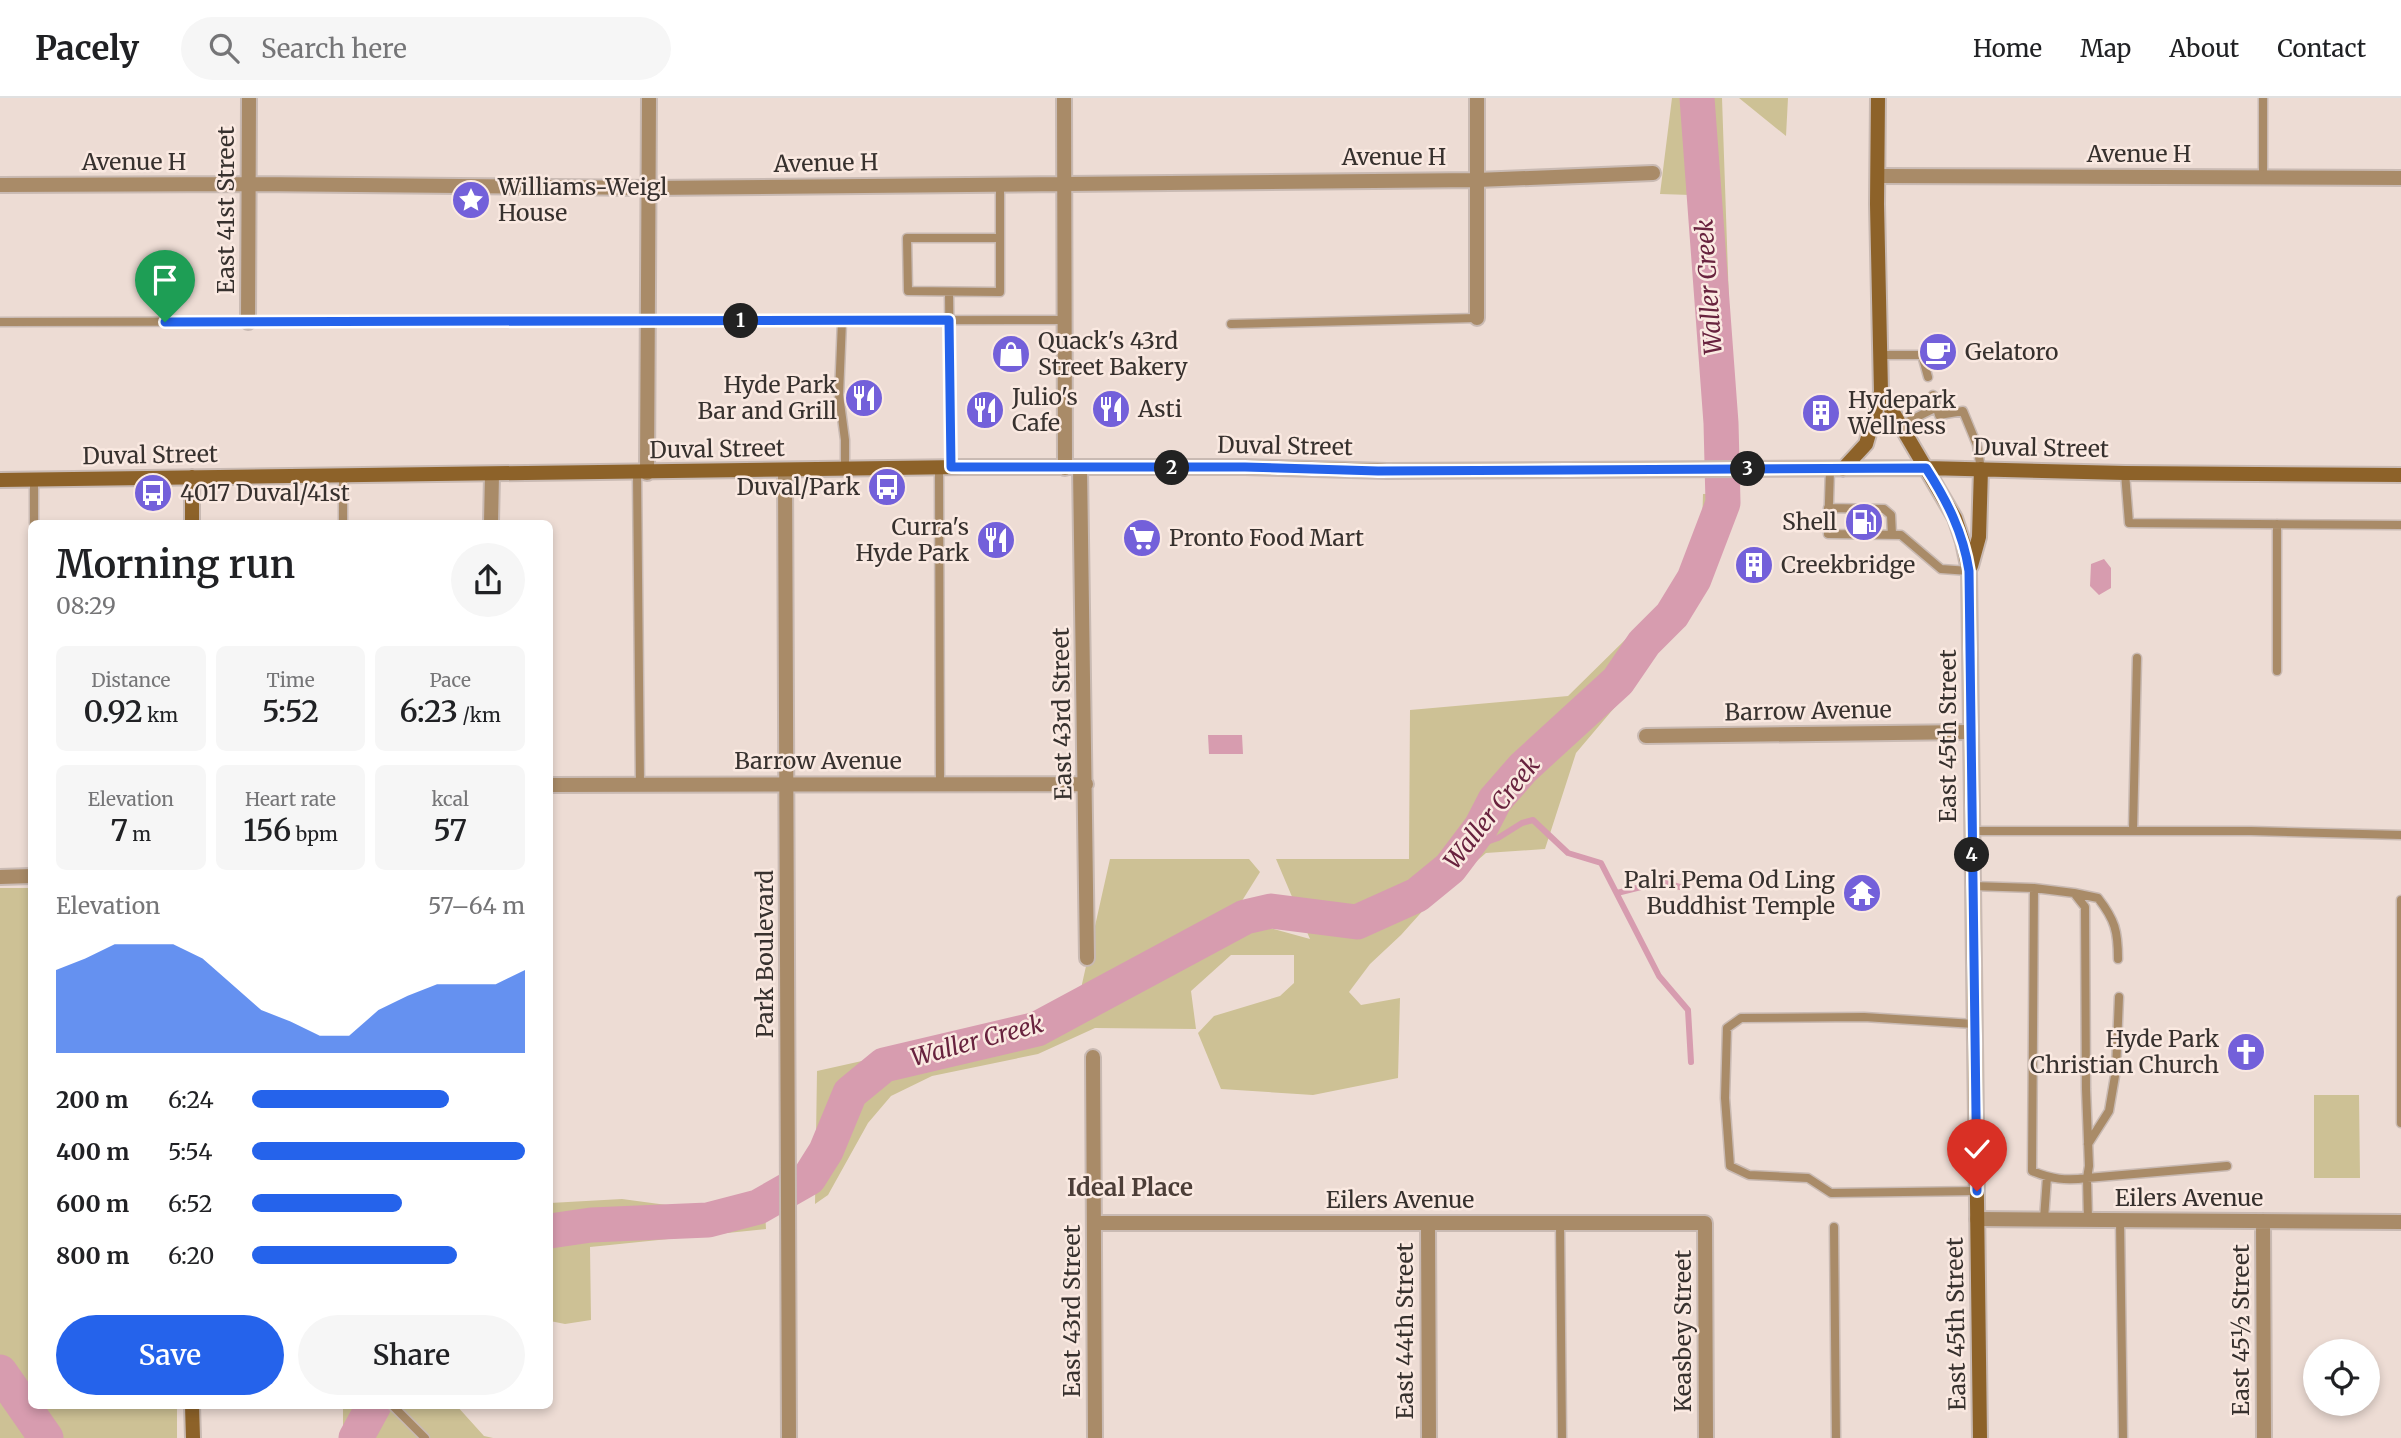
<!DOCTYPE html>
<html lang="en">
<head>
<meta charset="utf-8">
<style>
  body { margin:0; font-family:Merriweather,serif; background:#f6f6f6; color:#202124; height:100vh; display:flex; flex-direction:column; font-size:26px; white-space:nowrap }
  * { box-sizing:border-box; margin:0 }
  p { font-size:23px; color:#757577 }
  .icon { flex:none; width:38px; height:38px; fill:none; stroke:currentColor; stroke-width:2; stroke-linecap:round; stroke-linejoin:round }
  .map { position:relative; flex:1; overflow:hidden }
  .drawer { position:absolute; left:28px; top:422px; width:525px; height:889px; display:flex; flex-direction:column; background:#fff; border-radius:10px; box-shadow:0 4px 10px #0003 }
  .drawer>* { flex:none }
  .controls { position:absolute; left:2303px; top:1241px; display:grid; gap:14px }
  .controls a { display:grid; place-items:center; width:77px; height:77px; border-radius:50%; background:#fff; box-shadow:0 4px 10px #0003; font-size:35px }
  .pin { position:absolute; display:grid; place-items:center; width:60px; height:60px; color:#fff; margin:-72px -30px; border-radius:50% 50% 50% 0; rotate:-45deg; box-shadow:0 0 7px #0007 }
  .pin .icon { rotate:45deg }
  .km { position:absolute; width:35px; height:35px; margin:-18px; border-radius:50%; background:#222; color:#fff; font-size:19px; line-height:35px; text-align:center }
  .round { display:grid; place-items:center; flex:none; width:74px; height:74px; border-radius:37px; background:#f6f6f6 }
  .summary { display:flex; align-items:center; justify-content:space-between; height:119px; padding:0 28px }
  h1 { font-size:38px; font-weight:600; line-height:52px }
  .metrics { display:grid; grid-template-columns:repeat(3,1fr); gap:10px; height:119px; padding:7px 28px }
  .metrics div { display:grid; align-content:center; border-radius:10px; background:#f6f6f6; text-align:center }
  .metrics b { font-size:30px; font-weight:600 }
  .metrics small { font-size:19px; font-weight:400 }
  .metrics p { font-size:19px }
  .chart { height:196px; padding:14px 28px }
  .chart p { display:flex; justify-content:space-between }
  .chart svg { width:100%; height:126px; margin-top:7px; fill:#2563eb; opacity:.7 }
  .cta { display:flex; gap:14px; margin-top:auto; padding:14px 28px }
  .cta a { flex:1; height:80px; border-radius:42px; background:#2563eb; color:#fff; font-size:28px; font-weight:600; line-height:80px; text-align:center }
  .cta a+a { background:#f6f6f6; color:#202124 }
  ul { padding:0 28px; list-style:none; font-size:23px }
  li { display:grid; grid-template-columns:112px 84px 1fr; align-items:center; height:52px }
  li i { height:18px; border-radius:9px; background:#2563eb }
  header { display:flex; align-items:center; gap:42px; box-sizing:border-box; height:98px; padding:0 35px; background:#fff; border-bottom:2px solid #e0e0e0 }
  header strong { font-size:33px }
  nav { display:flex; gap:38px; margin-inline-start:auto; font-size:24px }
  .search { width:490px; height:63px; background:#f6f6f6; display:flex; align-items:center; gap:18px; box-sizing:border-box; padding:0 24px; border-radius:38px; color:#757577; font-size:26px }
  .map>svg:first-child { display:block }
</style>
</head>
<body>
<header>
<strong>Pacely</strong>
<div class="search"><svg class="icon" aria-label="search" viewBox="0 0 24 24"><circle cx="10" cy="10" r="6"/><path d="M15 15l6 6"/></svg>Search here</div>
<nav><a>Home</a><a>Map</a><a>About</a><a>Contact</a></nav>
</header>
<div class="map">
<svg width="2401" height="1340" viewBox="0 0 2401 1340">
  <rect width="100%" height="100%" fill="#eddcd4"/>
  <!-- green -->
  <path fill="#cdc195" d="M1672,0H1722L1732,292L1738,347L1706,345L1691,97L1660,96Z
    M1739,0H1788L1786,38Z
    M1739,395L1691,506L1653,555L1626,596L1576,655L1545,751L1486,755L1436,798L1401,837L1370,866L1349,894L1361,907L1400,900L1398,980L1313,997L1221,991L1198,935L1214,918L1280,898L1294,885V857H1231L1191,893L1196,931L1095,930L1038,956L932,978L891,998L868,1025L828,1097L815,1106L817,973L1019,928L1080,895L1110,761H1249L1260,774L1240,806L1239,829H1266L1310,841L1276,761H1409L1410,612L1568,598L1693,475L1702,431L1703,396Z
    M0,790H31L32,1307H177V1340H0Z
    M2314,997H2359L2360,1080H2314Z
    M764,1093L766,1131L590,1149L591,1222L565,1226L550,1223V1105L622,1101L704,1112Z
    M343,1307H456L484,1338L493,1340H343Z"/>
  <!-- water -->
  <path fill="#d79caf" d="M2104,461L2111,470V490L2099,497L2090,488L2091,466Z
    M1208,637H1242L1243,656H1209Z
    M0,1266C13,1266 32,1290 31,1303L28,1307C16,1307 8,1299 0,1291Z"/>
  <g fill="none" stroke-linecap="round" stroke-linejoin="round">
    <!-- stream -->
    <path stroke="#d79caf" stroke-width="6" d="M1464,752L1498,740L1522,725L1533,722L1568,755L1601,765L1659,878L1688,912L1691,964
      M1617,795L1661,784L1680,789"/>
    <!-- river -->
    <path stroke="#d79caf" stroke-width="35" d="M550,1133L591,1127L708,1122L758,1109L809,1080L826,1053L850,995L884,967L1037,931L1245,819L1271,813L1357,824L1417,797L1450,770L1481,729L1495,702L1523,670L1618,583L1644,545L1672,517L1694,481L1723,405L1721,325L1697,0
      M0,1274L46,1340
      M356,1340L374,1307"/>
    <defs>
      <path id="lane" d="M2263,0V80
        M999,140H907L908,193L1000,194V85
        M949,194L951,369
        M842,223L839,297L845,342V371
        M0,224L1065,222
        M1231,226L1477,220
        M1880,257H1922L1928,279
        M1933,297L1939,317L1963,313L1977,347L1981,371
        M1901,327L1937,309
        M939,370L940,686
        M1830,371L1828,436L1901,437L1941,471L1969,473
        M637,375L640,686
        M2125,375L2129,425L2401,427
        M1828,410L1884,411L1891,417L1892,437
        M34,425V381
        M343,425V379
        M2277,573V426
        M2133,732L2137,560
        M1971,733H2251L2401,737
        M1972,788L2034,790L2074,795L2085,809L2086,991L2089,1068L2087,1080C2066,1083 2051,1081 2032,1073L2034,790
        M2074,795L2098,800C2115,822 2118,833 2118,861
        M2401,802V1025
        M1974,926L1864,919L1741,920L1727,930L1725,1000L1730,1068L1749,1077L1808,1080L1831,1095L1977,1093
        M2088,1046L2109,1013L2116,972L2119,899
        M2044,1121L2047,1079
        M2088,1122L2087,1080L2227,1068
        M2120,1122L2123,1340
        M1560,1125L1562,1340
        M1834,1129L1836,1340
        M392,1307L425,1340"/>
      <path id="street" d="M1064,0L1065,370
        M1477,0V220
        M1878,78L2401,80
        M0,87L249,86L649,90L1477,82L1653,75
        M248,224L249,0
        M1080,370L1087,860
        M785,372L789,1340
        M647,375L649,0
        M491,425L492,377
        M1646,638L1971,634
        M550,687L1086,686
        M0,779L32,778
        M1093,959L1095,1340
        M1977,1121L2401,1124
        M2263,1123L2264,1340
        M1094,1125H1705L1706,1340
        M1428,1125L1429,1340"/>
      <path id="secondary" d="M1878,0L1877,106L1881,294L1955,420L1963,444L1969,473L1980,1340
        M1843,371L1866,346L1881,294
        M0,382L962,369H1245L1387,373L1926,370L2125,375L2401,377
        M192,425V379
        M1971,468L1979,439L1981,371
        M192,1307L193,1340"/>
    </defs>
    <!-- lane casing -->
    <use href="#lane" stroke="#c9bab3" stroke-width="11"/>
    <!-- street casing -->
    <use href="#street" stroke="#c9bab3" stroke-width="18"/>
    <!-- secondary casing -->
    <use href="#secondary" stroke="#c9bab3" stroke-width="18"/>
    <!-- lane -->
    <use href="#lane" stroke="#a98b68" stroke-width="8"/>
    <!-- street -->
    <use href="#street" stroke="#a98b68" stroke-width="14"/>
    <!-- secondary -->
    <use href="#secondary" stroke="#8d6229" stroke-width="14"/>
  </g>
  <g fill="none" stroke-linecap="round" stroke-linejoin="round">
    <defs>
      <path id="route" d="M165,224L949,222L951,369H1245L1378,373L1926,370C1947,403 1963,434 1969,473L1977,1093"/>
    </defs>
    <!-- route casing -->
    <use href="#route" stroke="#fff" stroke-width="14"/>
    <!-- route -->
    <use href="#route" stroke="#2563eb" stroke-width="9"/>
  </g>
  <!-- icons -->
  <defs>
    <symbol id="sight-disc" viewBox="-11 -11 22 22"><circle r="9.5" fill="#7360da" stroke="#fae9e1"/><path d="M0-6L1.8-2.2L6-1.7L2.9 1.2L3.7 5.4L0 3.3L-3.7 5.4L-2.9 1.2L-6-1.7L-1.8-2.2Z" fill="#fff"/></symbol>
    <symbol id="cafe-disc" viewBox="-11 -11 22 22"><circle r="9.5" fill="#7360da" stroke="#fae9e1"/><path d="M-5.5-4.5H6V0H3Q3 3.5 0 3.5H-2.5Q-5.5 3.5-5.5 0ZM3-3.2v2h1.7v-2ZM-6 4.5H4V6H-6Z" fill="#fff"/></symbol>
    <symbol id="shop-disc" viewBox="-11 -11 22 22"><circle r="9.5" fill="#7360da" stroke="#fae9e1"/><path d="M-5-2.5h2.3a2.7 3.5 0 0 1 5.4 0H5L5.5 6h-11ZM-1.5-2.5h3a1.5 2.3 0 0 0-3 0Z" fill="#fff"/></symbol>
    <symbol id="restaurant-disc" viewBox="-11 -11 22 22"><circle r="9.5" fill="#7360da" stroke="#fae9e1"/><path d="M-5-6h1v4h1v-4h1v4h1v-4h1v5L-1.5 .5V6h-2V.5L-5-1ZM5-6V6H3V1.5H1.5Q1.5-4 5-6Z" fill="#fff"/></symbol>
    <symbol id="building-disc" viewBox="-11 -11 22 22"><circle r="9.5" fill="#7360da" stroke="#fae9e1"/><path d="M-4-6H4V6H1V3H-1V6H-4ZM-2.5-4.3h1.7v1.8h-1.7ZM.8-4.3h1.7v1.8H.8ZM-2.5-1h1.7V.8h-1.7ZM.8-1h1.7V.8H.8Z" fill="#fff"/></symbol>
    <symbol id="bus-disc" viewBox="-11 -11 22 22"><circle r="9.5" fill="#7360da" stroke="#fae9e1"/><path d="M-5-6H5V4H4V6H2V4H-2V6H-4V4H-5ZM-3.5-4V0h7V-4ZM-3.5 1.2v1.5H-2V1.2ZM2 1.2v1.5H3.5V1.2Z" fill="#fff"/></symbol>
    <symbol id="fuel-disc" viewBox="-11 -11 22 22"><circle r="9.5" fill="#7360da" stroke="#fae9e1"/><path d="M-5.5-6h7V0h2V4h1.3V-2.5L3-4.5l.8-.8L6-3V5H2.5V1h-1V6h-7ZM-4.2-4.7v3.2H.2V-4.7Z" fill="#fff"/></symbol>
    <symbol id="supermarket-disc" viewBox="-11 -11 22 22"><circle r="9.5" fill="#7360da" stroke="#fae9e1"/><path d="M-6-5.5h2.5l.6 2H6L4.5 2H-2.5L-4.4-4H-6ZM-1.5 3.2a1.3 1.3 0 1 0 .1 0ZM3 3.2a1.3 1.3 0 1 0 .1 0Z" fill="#fff"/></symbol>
    <symbol id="temple-disc" viewBox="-11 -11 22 22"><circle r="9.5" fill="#7360da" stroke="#fae9e1"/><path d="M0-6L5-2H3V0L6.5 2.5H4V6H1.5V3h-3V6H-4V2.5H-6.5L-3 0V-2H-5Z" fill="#fff"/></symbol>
    <symbol id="church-disc" viewBox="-11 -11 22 22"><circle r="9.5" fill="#7360da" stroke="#fae9e1"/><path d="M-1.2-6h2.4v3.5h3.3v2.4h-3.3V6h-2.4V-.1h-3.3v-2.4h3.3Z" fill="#fff"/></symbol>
  </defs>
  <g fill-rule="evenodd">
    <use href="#sight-disc" x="449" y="80" width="44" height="44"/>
    <use href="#cafe-disc" x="1916" y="232" width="44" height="44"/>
    <use href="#shop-disc" x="989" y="234" width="44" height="44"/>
    <use href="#restaurant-disc" x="842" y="278" width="44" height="44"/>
    <use href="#restaurant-disc" x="1089" y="289" width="44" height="44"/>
    <use href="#restaurant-disc" x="963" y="290" width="44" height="44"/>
    <use href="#building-disc" x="1799" y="293" width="44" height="44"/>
    <use href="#bus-disc" x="865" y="367" width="44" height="44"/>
    <use href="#bus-disc" x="131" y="373" width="44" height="44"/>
    <use href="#fuel-disc" x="1842" y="402" width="44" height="44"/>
    <use href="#supermarket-disc" x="1120" y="418" width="44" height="44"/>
    <use href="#restaurant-disc" x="974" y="420" width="44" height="44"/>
    <use href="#building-disc" x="1732" y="445" width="44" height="44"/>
    <use href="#temple-disc" x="1840" y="773" width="44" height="44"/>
    <use href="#church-disc" x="2224" y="932" width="44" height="44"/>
  </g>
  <g text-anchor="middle" stroke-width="5" stroke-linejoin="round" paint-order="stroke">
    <!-- street labels -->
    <g font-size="23" fill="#37312e" stroke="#fae9e1">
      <text x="2139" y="64">Avenue H</text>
      <text x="1394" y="67">Avenue H</text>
      <text x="134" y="72">Avenue H</text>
      <text transform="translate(826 65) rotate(-1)" y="8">Avenue H</text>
      <text transform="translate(226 112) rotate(-90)" y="8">East 41st Street</text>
      <text transform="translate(1285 348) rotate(1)" y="8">Duval Street</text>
      <text transform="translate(2041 350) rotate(1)" y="8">Duval Street</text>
      <text transform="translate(717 351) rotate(-1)" y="8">Duval Street</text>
      <text transform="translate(150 357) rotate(-1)" y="8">Duval Street</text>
      <text transform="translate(1808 613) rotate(-1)" y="8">Barrow Avenue</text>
      <text transform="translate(1062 616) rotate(-91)" y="8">East 43rd Street</text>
      <text transform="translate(1948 638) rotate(-90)" y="8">East 45th Street</text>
      <text x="818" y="671">Barrow Avenue</text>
      <text transform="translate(765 856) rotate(-90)" y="8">Park Boulevard</text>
      <text x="2189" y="1108">Eilers Avenue</text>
      <text x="1400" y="1110">Eilers Avenue</text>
      <text transform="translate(1072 1213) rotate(-90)" y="8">East 43rd Street</text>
      <text transform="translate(1956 1226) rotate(-91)" y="8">East 45th Street</text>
      <text transform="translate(2241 1232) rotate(-90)" y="8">East 45½ Street</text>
      <text transform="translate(1405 1233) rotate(-90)" y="8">East 44th Street</text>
      <text transform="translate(1683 1233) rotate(-90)" y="8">Keasbey Street</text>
    </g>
    <!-- poi labels -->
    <g font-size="23" fill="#37312e" stroke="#fae9e1" text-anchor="start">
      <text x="498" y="97">Williams-Weigl<tspan x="498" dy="26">House</tspan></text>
      <text x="1038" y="251">Quack's 43rd<tspan x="1038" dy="26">Street Bakery</tspan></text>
      <text x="1965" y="262">Gelatoro</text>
      <text x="837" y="295" text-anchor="end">Hyde Park<tspan x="837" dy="26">Bar and Grill</tspan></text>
      <text x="1012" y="307">Julio's<tspan x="1012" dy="26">Cafe</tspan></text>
      <text x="1848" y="310">Hydepark<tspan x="1848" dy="26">Wellness</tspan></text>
      <text x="1138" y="319">Asti</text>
      <text x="860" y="397" text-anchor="end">Duval/Park</text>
      <text x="180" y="403">4017 Duval/41st</text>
      <text x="1837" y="432" text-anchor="end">Shell</text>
      <text x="969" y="437" text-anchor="end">Curra's<tspan x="969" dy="26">Hyde Park</tspan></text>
      <text x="1169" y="448">Pronto Food Mart</text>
      <text x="1781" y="475">Creekbridge</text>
      <text x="1835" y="790" text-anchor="end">Palri Pema Od Ling<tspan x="1835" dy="26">Buddhist Temple</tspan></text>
      <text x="2219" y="949" text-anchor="end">Hyde Park<tspan x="2219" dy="26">Christian Church</tspan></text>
    </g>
    <!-- water labels -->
    <g font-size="24" font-style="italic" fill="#68223e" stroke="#fae9e1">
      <text transform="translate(1709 189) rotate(-94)" y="8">Waller Creek</text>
      <text transform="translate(1492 715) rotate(-51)" y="8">Waller Creek</text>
      <text transform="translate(977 943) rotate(-15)" y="8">Waller Creek</text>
    </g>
    <!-- neighbourhood labels -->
    <g font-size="24" font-weight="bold" fill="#4c3e38" stroke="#fae9e1">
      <text x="1130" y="1098">Ideal Place</text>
    </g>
  </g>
</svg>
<div class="controls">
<a><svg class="icon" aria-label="locate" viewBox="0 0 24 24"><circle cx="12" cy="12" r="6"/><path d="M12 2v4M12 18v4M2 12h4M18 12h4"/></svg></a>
</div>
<div class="pin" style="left:165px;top:224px;background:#1e9e55"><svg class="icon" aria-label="arrive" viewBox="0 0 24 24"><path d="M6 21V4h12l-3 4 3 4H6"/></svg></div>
<div class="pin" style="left:1977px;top:1093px;background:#d93025"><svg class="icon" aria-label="check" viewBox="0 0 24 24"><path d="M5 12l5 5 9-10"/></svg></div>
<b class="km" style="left:741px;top:223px">1</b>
<b class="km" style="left:1172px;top:370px">2</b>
<b class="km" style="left:1748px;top:371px">3</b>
<b class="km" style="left:1972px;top:757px">4</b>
<section class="drawer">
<div class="summary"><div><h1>Morning run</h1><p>08:29</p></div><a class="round"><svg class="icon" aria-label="share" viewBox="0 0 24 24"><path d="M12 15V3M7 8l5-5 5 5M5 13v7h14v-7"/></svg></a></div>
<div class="metrics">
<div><p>Distance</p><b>0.92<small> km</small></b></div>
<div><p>Time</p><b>5:52</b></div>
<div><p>Pace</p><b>6:23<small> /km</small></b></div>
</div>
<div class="metrics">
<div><p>Elevation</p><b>7<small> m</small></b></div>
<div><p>Heart rate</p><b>156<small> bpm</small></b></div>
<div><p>kcal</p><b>57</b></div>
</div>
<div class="chart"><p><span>Elevation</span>57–64 m</p>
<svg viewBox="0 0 160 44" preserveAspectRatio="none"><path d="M0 44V15L10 11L20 6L30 6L40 6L50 11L60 20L70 29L80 33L90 38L100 38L110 29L120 24L130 20L140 20L150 20L160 15V44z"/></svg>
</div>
<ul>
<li><b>200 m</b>6:24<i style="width:72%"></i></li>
<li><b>400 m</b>5:54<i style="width:100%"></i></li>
<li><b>600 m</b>6:52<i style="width:55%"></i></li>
<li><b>800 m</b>6:20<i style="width:75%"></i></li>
</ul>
<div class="cta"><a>Save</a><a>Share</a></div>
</section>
</div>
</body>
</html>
